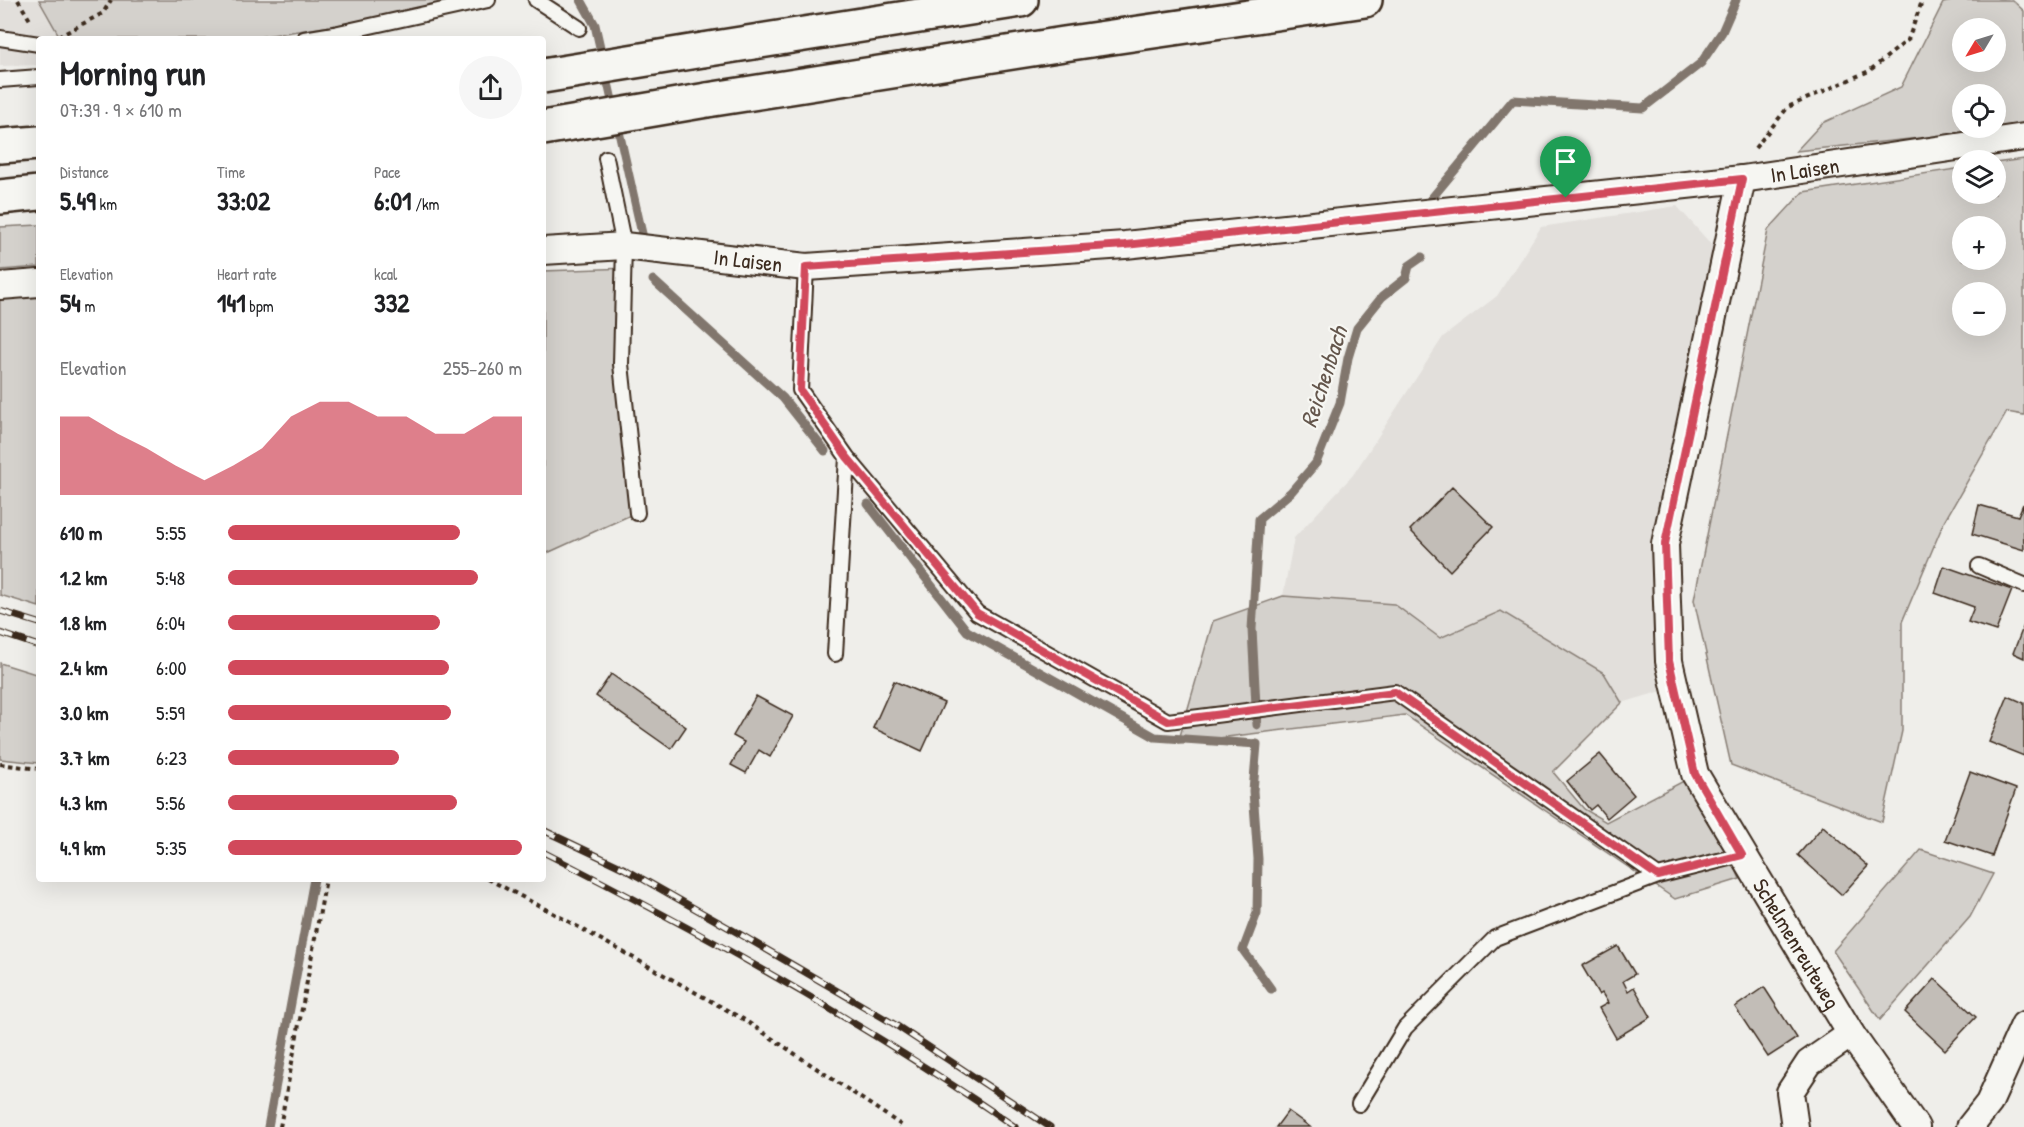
<!DOCTYPE html>
<html lang="en">
<head>
<meta charset="utf-8">
<style>
  body { margin:0; font-family:"Patrick Hand",sans-serif; background:#f6f6f6; color:#202124; height:100vh; display:flex; flex-direction:column; font-size:22px; white-space:nowrap }
  * { box-sizing:border-box; margin:0 }
  p { font-size:20px; color:#757577 }
  .icon { flex:none; width:33px; height:33px; fill:none; stroke:currentColor; stroke-width:2; stroke-linecap:round; stroke-linejoin:round }
  .map { position:relative; flex:1; overflow:hidden }
  .sheet { position:absolute; left:36px; top:36px; width:510px; height:846px; display:flex; flex-direction:column; background:#fff; border-radius:6px; box-shadow:0 6px 24px #0002 }
  .sheet>* { flex:none }
  .needle { width:39px; rotate:232deg }
  .buttons { position:absolute; left:1952px; top:18px; display:grid; gap:12px }
  .buttons a { display:grid; place-items:center; width:54px; height:54px; border-radius:50%; background:#fff; box-shadow:0 6px 24px #0002; font-size:30px }
  .pin { position:absolute; display:grid; place-items:center; width:51px; height:51px; color:#fff; margin:-62px -26px; border-radius:50% 50% 50% 0; rotate:-45deg; box-shadow:0 0 6px #0007 }
  .pin .icon { rotate:45deg }
  .round { display:grid; place-items:center; flex:none; width:63px; height:63px; border-radius:32px; background:#f6f6f6 }
  .summary { display:flex; align-items:center; justify-content:space-between; height:102px; padding:0 24px }
  h1 { font-size:33px; font-weight:700; line-height:45px }
  .stats { display:grid; grid-template-columns:repeat(3,1fr); gap:9px; height:102px; padding:6px 24px }
  .stats div { display:grid; align-content:center }
  .stats b { font-size:26px; font-weight:700 }
  .stats small { font-size:16px; font-weight:400 }
  .stats p { font-size:16px }
  .chart { height:168px; padding:12px 24px }
  .chart p { display:flex; justify-content:space-between }
  .chart svg { width:100%; height:108px; margin-top:6px; fill:#d1495b; opacity:.7 }
  ul { padding:0 24px; list-style:none; font-size:20px }
  li { display:grid; grid-template-columns:96px 72px 1fr; align-items:center; height:45px }
  li i { height:15px; border-radius:8px; background:#d1495b }
  .map>svg:first-child { display:block }
</style>
</head>
<body>
<div class="map">
<svg width="2024" height="1127" viewBox="0 0 2024 1127">
  <rect width="100%" height="100%" fill="#efeeea"/>
  <filter id="ink" filterUnits="userSpaceOnUse"><feTurbulence type="fractalNoise" baseFrequency=".0167" numOctaves="2"/><feDisplacementMap in="SourceGraphic" scale="12" xChannelSelector="R" yChannelSelector="G"/><feConvolveMatrix kernelMatrix="1 2 1 2 8 2 1 2 1" color-interpolation-filters="sRGB"/></filter>
  <g filter="url(#ink)">
    <!-- built -->
    <path fill="#e2dfdb" d="M0,0H39L61,39H39V65L0,66Z
      M1677,206L1718,252L1652,542L1665,690L1622,703L1603,673L1501,611L1440,638L1394,604L1283,596L1294,538L1353,475L1443,337L1497,296L1541,227Z"/>
    <!-- green -->
    <path fill="#d4d1cc" stroke="#887e75" stroke-width="1.5" fill-rule="evenodd" d="M39,0H458L338,25L246,39H61Z
      M1957,0H2012L2024,11V127L1796,151L1822,123L1901,87L1943,3ZM1962,28H1995V62H1962ZM1962,94H1995V128H1962Z
      M2024,159V415L2007,412L1944,522L1902,622V731L1882,822L1731,765L1694,600L1768,230L1803,192L1962,168V194H1995V163ZM1962,226H1995V260H1962ZM1962,292H1995V326H1962Z
      M39,225V267L0,270V227Z
      M629,268L617,361L633,514L543,555V271Z
      M39,291V607L0,595V293Z
      M1283,596L1394,604L1440,638L1501,611L1604,673L1622,703L1553,772L1584,809L1606,822L1695,775L1740,879L1675,899L1405,715L1178,743L1213,621Z
      M0,663L39,675V763L0,759Z
      M1921,850L1993,874L1970,917L1880,1020L1833,951Z"/>
    <g fill="none" stroke-linecap="round" stroke-linejoin="round">
      <!-- stream -->
      <path stroke="#81766d" stroke-width="9" d="M581,0L595,25L643,238
        M1426,205L1513,100L1643,108L1701,63L1722,32L1736,0
        M653,280L783,398L825,451
        M868,504L967,631L1155,737L1257,744L1253,791L1258,859L1257,913L1243,950L1271,989
        M1257,725L1252,629L1259,519L1291,492L1316,463L1340,403L1348,358L1357,328L1382,297L1406,278L1409,266L1422,257
        M268,1127L314,879"/>
    </g>
    <!-- building -->
    <path fill="#c2bdb7" stroke="#3b2a1e" stroke-width="1.5" d="M1452,487L1493,527L1450,571L1410,530Z
      M2023,504L2024,550L1972,534L1979,505L2018,516Z
      M1944,566L2012,590L1996,631L1968,622L1974,607L1935,593Z
      M2024,625V658L2013,653Z
      M611,674L686,727L671,749L596,696Z
      M894,681L944,703L922,751L873,728Z
      M756,696L793,716L770,757L759,750L746,773L731,765L744,742L733,736Z
      M2008,696L2024,703V756L1989,742Z
      M1600,754L1634,795L1607,818L1596,805L1590,810L1567,781Z
      M1970,772L2016,789L1992,856L1945,840Z
      M1823,826L1868,866L1842,895L1798,855Z
      M1618,946L1635,974L1623,981L1628,991L1634,987L1651,1017L1616,1038L1599,1008L1608,1003L1602,993L1599,995L1582,966Z
      M1935,979L1976,1017L1945,1050L1905,1012Z
      M1764,987L1797,1038L1768,1057L1735,1007Z
      M1288,1111L1310,1127H1276Z"/>
    <g fill="none" stroke-linecap="round" stroke-linejoin="round">
      <defs>
        <path id="lane" d="M536,0L579,28
          M0,38L39,44
          M304,39L334,34L488,0
          M0,80L39,77
          M606,158L624,246L621,364L637,513
          M806,267L800,390L847,457L977,613L1168,721L1395,692L1658,876L1742,855
          M1979,566L2024,585
          M835,654L847,457
          M1359,1104L1405,1028L1495,938L1658,876"/>
        <g id="street">
          <path id="s1" d="M1742,179L1665,544L1669,661L1695,774L1851,1034L1916,1127"/>
          <path id="s2" d="M543,251L624,246L806,267L1125,245L1742,179L2024,137"/>
          <path d="M0,286L39,283"/>
          <path d="M1795,1127L1790,1092L1809,1063L1851,1034"/>
          <path d="M1970,1127L1989,1103L2024,1025"/>
        </g>
        <path id="highway" d="M703,50L1021,0
          M707,100L1064,44L1365,0
          M0,146L39,143
          M0,197L39,193"/>
      </defs>
      <!-- lane casing -->
      <use href="#lane" stroke="#3b2a1e" stroke-width="18"/>
      <!-- street casing -->
      <use href="#street" stroke="#3b2a1e" stroke-width="30"/>
      <!-- highway casing -->
      <use href="#highway" stroke="#3b2a1e" stroke-width="38"/>
      <!-- path -->
      <path stroke="#3b2a1e" stroke-width="4" stroke-dasharray="4.5 4.5" stroke-linecap="butt" d="M18,0L30,20
        M58,37L103,13L111,0
        M1755,148L1788,107L1869,71L1908,40L1921,4
        M0,764L39,769
        M488,879L555,914L743,1019L904,1127
        M280,1127L326,879"/>
      <!-- lane -->
      <use href="#lane" stroke="#f6f6f2" stroke-width="14"/>
      <!-- street -->
      <use href="#street" stroke="#f6f6f2" stroke-width="26"/>
      <!-- highway -->
      <use href="#highway" stroke="#f6f6f2" stroke-width="33"/>
      <defs>
        <path id="rail" d="M0,611L39,623
          M0,633L39,646
          M543,830L625,869L745,937L894,1024L1050,1127
          M543,852C705,934 866,1024 1015,1127"/>
      </defs>
      <!-- rail casing -->
      <use href="#rail" stroke="#3b2a1e" stroke-width="7"/>
      <!-- rail -->
      <use href="#rail" stroke="#f6f6f2" stroke-width="4.5" stroke-dasharray="14" stroke-linecap="butt"/>
      <defs>
        <path id="highway-bridge" d="M543,76L703,50
          M543,128L707,100"/>
      </defs>
      <!-- highway-bridge casing -->
      <use href="#highway-bridge" stroke="#3b2a1e" stroke-width="38" stroke-linecap="butt"/>
      <!-- highway-bridge -->
      <use href="#highway-bridge" stroke="#f6f6f2" stroke-width="33"/>
    </g>
  </g>
  <g fill="none" stroke-linecap="round" stroke-linejoin="round" filter="url(#ink)">
    <defs>
      <path id="route" d="M1742,179L1665,544L1669,661L1695,774L1742,855L1658,876L1395,692L1168,721L977,613L847,457L800,390L806,267L1125,245Z"/>
    </defs>
    <!-- route casing -->
    <use href="#route" stroke="#fff" stroke-width="12"/>
    <!-- route -->
    <use href="#route" stroke="#d1495b" stroke-width="8"/>
  </g>
  <g text-anchor="middle" stroke-width="4.5" stroke-linejoin="round" paint-order="stroke">
    <!-- street labels -->
    <g font-size="22" fill="#3b2a1e" stroke="#f6f6f2">
      <text dy="8" stroke="none"><textPath href="#s2" startOffset="1268">In Laisen</textPath></text>
      <text dy="8" stroke="none"><textPath href="#s2" startOffset="206">In Laisen</textPath></text>
      <text dy="8" stroke="none"><textPath href="#s1" startOffset="804">Schelmenreuteweg</textPath></text>
    </g>
    <!-- water labels -->
    <g font-size="24" font-style="italic" fill="#64564c" stroke="#f6f6f2">
      <text transform="translate(1324 377) rotate(-72)" y="8">Reichenbach</text>
    </g>
  </g>
</svg>
<div class="buttons">
<a><svg class="needle" viewBox="-14 -14 28 28"><path d="M0-13l5 13h-10z" fill="#e53935"/><path d="M0 13l5-13h-10z" fill="#757577"/></svg></a>
<a><svg class="icon" aria-label="locate" viewBox="0 0 24 24"><circle cx="12" cy="12" r="6"/><path d="M12 2v4M12 18v4M2 12h4M18 12h4"/></svg></a>
<a><svg class="icon" aria-label="layers" viewBox="0 0 24 24"><path d="M12 4l9 5-9 5-9-5zM3 14l9 5 9-5"/></svg></a>
<a>+</a>
<a>−</a>
</div>
<div class="pin" style="left:1566px;top:198px;background:#1e9e55"><svg class="icon" aria-label="arrive" viewBox="0 0 24 24"><path d="M6 21V4h12l-3 4 3 4H6"/></svg></div>
<section class="sheet">
<div class="summary"><div><h1>Morning run</h1><p>07:39 · 9 × 610 m</p></div><a class="round"><svg class="icon" aria-label="share" viewBox="0 0 24 24"><path d="M12 15V3M7 8l5-5 5 5M5 13v7h14v-7"/></svg></a></div>
<div class="stats">
<div><p>Distance</p><b>5.49<small> km</small></b></div>
<div><p>Time</p><b>33:02</b></div>
<div><p>Pace</p><b>6:01<small> /km</small></b></div>
</div>
<div class="stats">
<div><p>Elevation</p><b>54<small> m</small></b></div>
<div><p>Heart rate</p><b>141<small> bpm</small></b></div>
<div><p>kcal</p><b>332</b></div>
</div>
<div class="chart"><p><span>Elevation</span>255–260 m</p>
<svg viewBox="0 0 160 44" preserveAspectRatio="none"><path d="M0 44V12L10 12L20 19L30 25L40 32L50 38L60 32L70 25L80 12L90 6L100 6L110 12L120 12L130 19L140 19L150 12L160 12V44z"/></svg>
</div>
<ul>
<li><b>610 m</b>5:55<i style="width:79%"></i></li>
<li><b>1.2 km</b>5:48<i style="width:85%"></i></li>
<li><b>1.8 km</b>6:04<i style="width:72%"></i></li>
<li><b>2.4 km</b>6:00<i style="width:75%"></i></li>
<li><b>3.0 km</b>5:59<i style="width:76%"></i></li>
<li><b>3.7 km</b>6:23<i style="width:58%"></i></li>
<li><b>4.3 km</b>5:56<i style="width:78%"></i></li>
<li><b>4.9 km</b>5:35<i style="width:100%"></i></li>
</ul>
</section>
</div>
</body>
</html>
